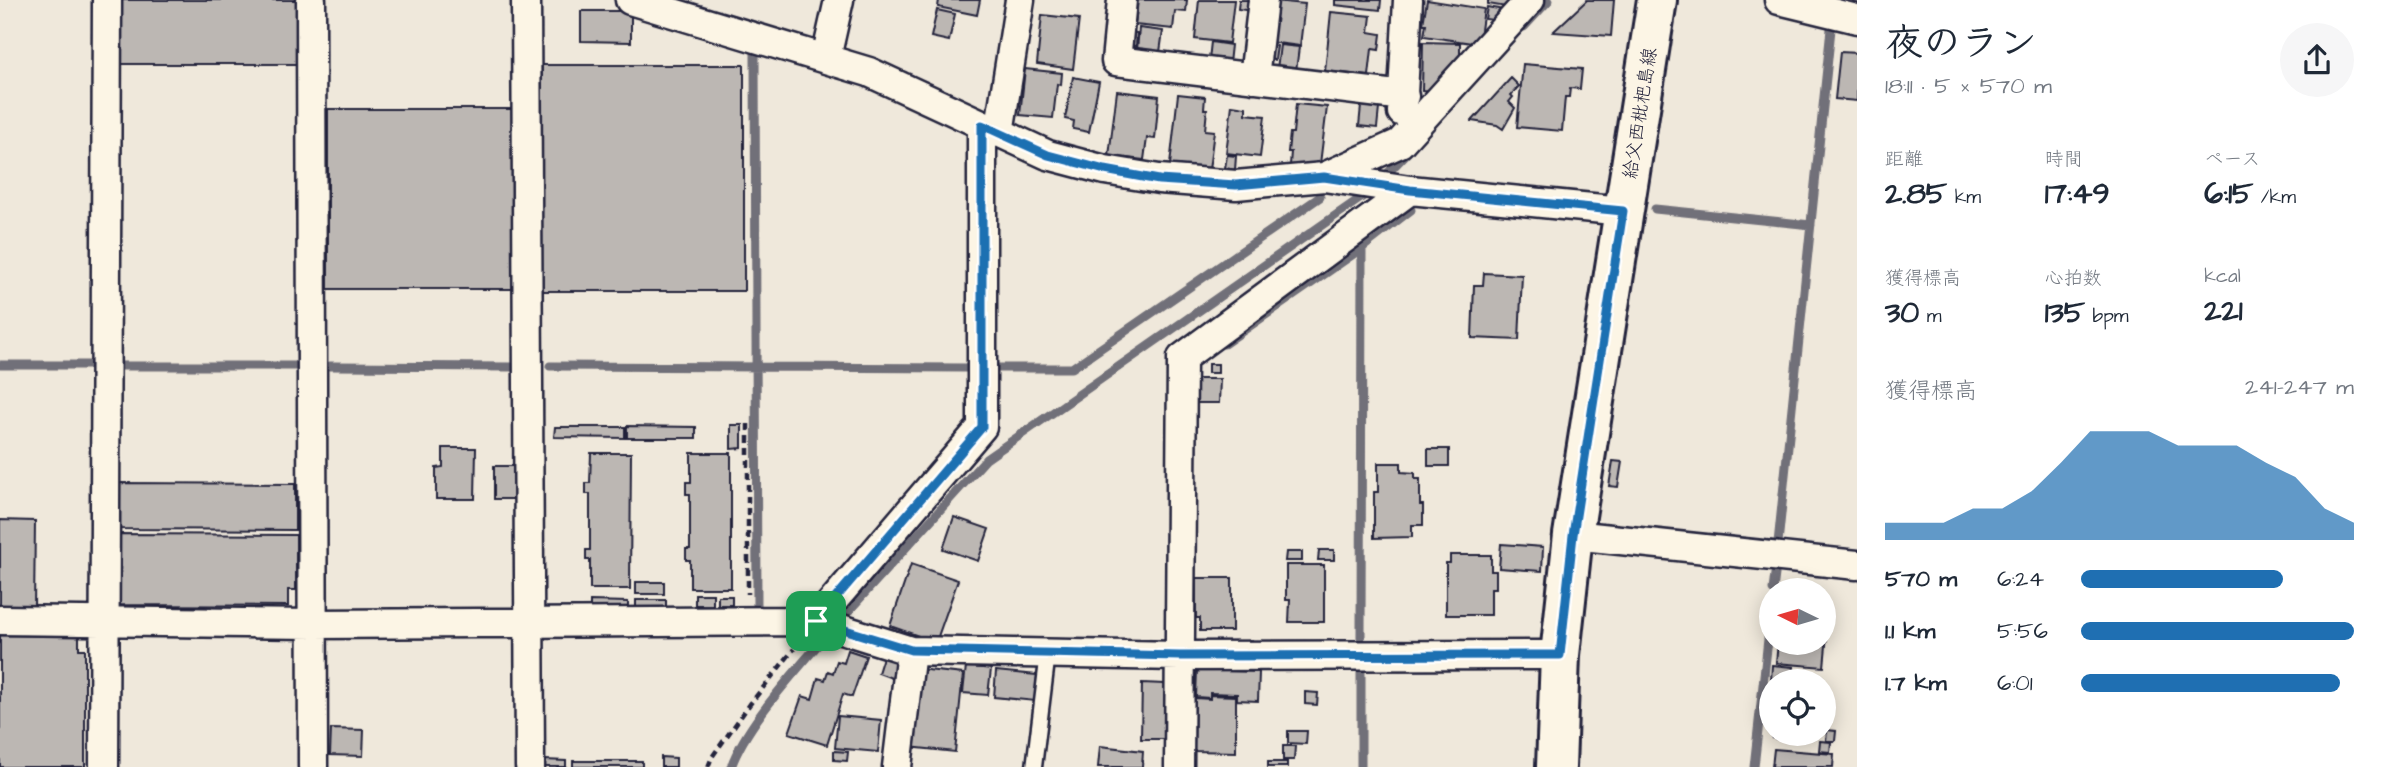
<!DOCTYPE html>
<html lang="ja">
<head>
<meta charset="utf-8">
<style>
  body { margin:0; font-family:"Architects Daughter","Klee One",sans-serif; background:#f6f6f7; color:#1f2937; height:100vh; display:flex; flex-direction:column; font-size:26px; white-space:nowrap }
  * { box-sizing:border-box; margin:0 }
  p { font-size:23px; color:#747a83 }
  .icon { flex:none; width:38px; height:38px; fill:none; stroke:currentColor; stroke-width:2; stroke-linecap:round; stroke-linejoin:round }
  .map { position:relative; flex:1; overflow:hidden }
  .sheet { display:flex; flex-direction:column; background:#fff; width:525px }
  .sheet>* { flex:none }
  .needle { width:46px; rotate:275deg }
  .controls { position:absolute; left:1759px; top:578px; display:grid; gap:14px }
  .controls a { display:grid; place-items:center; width:77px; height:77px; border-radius:50%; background:#fff; box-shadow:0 4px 18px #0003; font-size:35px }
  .pin { position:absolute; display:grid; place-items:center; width:60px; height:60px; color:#fff; margin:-30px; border-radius:14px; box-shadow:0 4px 10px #0006 }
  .round { display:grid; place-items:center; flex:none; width:74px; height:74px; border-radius:37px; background:#f6f6f7 }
  .summary { display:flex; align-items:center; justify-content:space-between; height:119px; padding:0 28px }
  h1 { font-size:38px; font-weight:700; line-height:52px }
  .stats { display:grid; grid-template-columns:repeat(3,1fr); gap:10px; height:119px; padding:7px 28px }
  .stats div { display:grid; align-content:center }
  .stats b { font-size:30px; font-weight:700 }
  .stats small { font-size:19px; font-weight:400 }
  .stats p { font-size:19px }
  .chart { height:196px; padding:14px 28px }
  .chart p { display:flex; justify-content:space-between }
  .chart svg { width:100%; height:126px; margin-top:7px; fill:#1f6fb2; opacity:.7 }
  ul { padding:0 28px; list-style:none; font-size:23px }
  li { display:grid; grid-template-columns:112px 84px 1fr; align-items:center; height:52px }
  li i { height:18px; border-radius:9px; background:#1f6fb2 }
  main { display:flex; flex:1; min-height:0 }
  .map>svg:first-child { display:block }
</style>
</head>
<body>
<main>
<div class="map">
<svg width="1857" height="767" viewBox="0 0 1857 767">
  <rect width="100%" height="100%" fill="#efe8db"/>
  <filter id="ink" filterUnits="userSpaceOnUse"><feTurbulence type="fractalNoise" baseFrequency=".0143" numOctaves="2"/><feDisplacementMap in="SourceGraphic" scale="14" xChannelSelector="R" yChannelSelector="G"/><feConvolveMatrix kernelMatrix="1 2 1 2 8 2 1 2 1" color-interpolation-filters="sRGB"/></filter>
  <g filter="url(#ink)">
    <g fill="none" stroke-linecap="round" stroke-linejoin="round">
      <!-- stream -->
      <path stroke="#716f79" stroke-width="9" d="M1524,27L1549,0
        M755,52L757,609
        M1387,174L1410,150
        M1655,209L1811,225
        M1224,344L1362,248L1411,210
        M0,365H92
        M117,366H300
        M330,366L513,367
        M550,366L969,368
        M992,368H1072L1320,197
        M1778,543L1831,29
        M1773,590L1775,574
        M845,615L986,459L1365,195
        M1361,637L1362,248
        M731,767C747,722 796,672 827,634
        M1361,767V672
        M1754,767L1771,612"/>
    </g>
    <!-- building -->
    <path fill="#bcb7b3" stroke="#22223b" stroke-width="2" d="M120,0H297V64H120Z
      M939,0H980L977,15L938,7Z
      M1138,0H1187L1186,12L1175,11L1173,29L1135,25Z
      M1199,0H1234L1229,43L1195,39Z
      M1239,0H1254L1253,11L1238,9Z
      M1335,0H1381L1380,10L1335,5Z
      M1427,0L1484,9L1479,44L1424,36L1426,24H1423Z
      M1488,0H1519L1512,8L1488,4Z
      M1587,0H1614L1611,36L1553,32Z
      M1274,1L1305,4L1300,46L1269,42Z
      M1487,7L1504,10L1502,21L1485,19Z
      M937,10L955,14L949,41L931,37Z
      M581,11H631V42L581,41Z
      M1331,12L1371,16L1369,32L1381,34L1379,50L1372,49L1369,76L1325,71Z
      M1042,15L1079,19L1073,69L1037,64Z
      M1139,28L1163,31L1160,52L1137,50Z
      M1130,32L1137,33L1136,46L1129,45Z
      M1211,42L1231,45L1229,63L1209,60Z
      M1423,42L1460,43V68L1440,91L1422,90Z
      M1269,45L1277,46L1275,60L1267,59Z
      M1280,45L1299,47L1296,71L1277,69Z
      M1840,52L1857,53V101L1835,99Z
      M1523,64L1582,69L1580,89L1570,88L1569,97H1565L1562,131L1517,127Z
      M542,65H744V291H541Z
      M1025,69L1062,73L1061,85L1057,84L1053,118L1020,115Z
      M1073,77L1099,82L1089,132L1073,129L1074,121L1065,119Z
      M1511,78L1519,86L1511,95L1513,97L1509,102L1515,108L1503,129L1497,125L1472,121Z
      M1117,91L1159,96L1155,139L1147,138L1144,160L1109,156Z
      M1178,94L1205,97L1204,109H1207L1205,130L1214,131L1209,170L1170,165Z
      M1296,104L1327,107L1320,164L1311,163L1310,167L1290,165L1291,152H1288L1290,133H1293Z
      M1232,105L1246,107V114L1265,116L1260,157L1226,153Z
      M1361,106L1379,108L1377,128L1359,126Z
      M328,109H512V289H328Z
      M1227,155L1236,156L1235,170L1225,168Z
      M1484,273L1522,275L1519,340L1472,338L1474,285H1483Z
      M1208,364H1218V373H1208Z
      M1193,379H1220L1219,403H1194Z
      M731,425H742V448L731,449Z
      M627,426L696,427V438H627Z
      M555,427H625V438L554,437Z
      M443,448H476L475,499H436V468L443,467Z
      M1428,449H1449V466H1428Z
      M591,453H631L630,589H590V560H586V550H590V494H586V483H590Z
      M691,453H731V588H690V560H686V549H690V494H686V482H691Z
      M1613,461L1622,462L1618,487L1609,486Z
      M1378,463H1401V472L1415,473V479H1420V505H1423V525H1412V537L1374,538V492H1378Z
      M494,466H515V499H494Z
      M117,483L295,484V530L117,529Z
      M954,517L989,529L978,561L943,549Z
      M0,520L35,521L34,609H0Z
      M117,534L296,535V590H288V606L120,605L117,600Z
      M1501,544L1543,547L1542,571L1499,568Z
      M1319,550H1334V560H1318Z
      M1286,552H1302V561H1285Z
      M1450,555H1491V571H1496V588H1491V615H1446V563H1450Z
      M911,564L958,580L936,642L890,626Z
      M1286,565H1324V622H1289L1290,600H1286Z
      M1196,578H1232V631H1200V618H1196Z
      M636,582H664V594H636Z
      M695,594H713V605H695Z
      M718,596H732V605H718Z
      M636,600H666V611H636Z
      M590,601L628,602V612H590Z
      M1824,612L1829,613L1824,667L1776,663L1778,642H1824Z
      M0,635L79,636V649H85V767H0Z
      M848,650L866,656L852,697L843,694L827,745L789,733L802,696L812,699L818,678L825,680L828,671L833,673L837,661L844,663Z
      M883,657L903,663L897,680L878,673Z
      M1772,665L1793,667L1792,681L1771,680Z
      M966,666L991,669L988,695L963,693Z
      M918,669L963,674L955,752L909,747Z
      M1197,670L1259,672L1258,701L1237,700V694L1210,693V698L1196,697Z
      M996,671L1037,675L1035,701L994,697Z
      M1142,683L1165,684V739H1141Z
      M1305,692L1318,693L1317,705L1305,704Z
      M1210,695L1236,696V752L1194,751L1195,698L1210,699Z
      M838,716L881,720L878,752L835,748Z
      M331,729L364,730L363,756L330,755Z
      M1827,730L1836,731L1835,741H1826Z
      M1288,731H1307L1306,744L1288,743Z
      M1773,733H1805V741L1772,738Z
      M1820,741L1831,742L1830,752L1819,751Z
      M1100,746L1143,751L1142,767H1098Z
      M1283,746H1295L1294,760H1283Z
      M1774,749L1834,754L1833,767H1772Z
      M834,751L848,752L847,761L834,760Z
      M661,757L676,758V767H661Z
      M545,760L566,761V767H545Z
      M573,761H642V767H573Z
      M1268,762H1287V767H1268Z"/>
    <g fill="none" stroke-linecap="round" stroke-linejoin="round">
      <defs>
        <path id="lane" d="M1034,767L1048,653"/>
        <path id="street" d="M311,0L313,767
          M526,0L530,767
          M630,0L869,72L1048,155L1105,170L1159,179L1236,185L1324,177L1410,190L1623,211
          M1122,0L1116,61L1404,96
          M1779,0L1857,19
          M826,58L839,0
          M1254,78L1263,0
          M1402,112L1408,0
          M999,133L1020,0
          M1324,177L1400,143L1530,0
          M1573,535L1857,565
          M0,620L314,624L816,621L911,651L1179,656L1560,655
          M816,621L982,427V125
          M104,767L107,0
          M897,767L911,651
          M1179,767L1182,358L1410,190"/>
        <path id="secondary" d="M1556,767L1560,655L1573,535L1657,0"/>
      </defs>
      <!-- lane casing -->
      <use href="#lane" stroke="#22223b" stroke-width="19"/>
      <!-- street casing -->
      <use href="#street" stroke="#22223b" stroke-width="33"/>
      <!-- secondary casing -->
      <use href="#secondary" stroke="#22223b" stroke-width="44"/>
      <!-- path -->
      <path stroke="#22223b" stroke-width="4.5" stroke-dasharray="7 5" stroke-linecap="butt" d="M748,424V594
        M708,767L712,757L750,704L794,649"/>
      <!-- lane -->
      <use href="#lane" stroke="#fcf5e5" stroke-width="14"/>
      <!-- street -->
      <use href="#street" stroke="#fcf5e5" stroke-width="28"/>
      <!-- secondary -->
      <use href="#secondary" stroke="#fcf5e5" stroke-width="38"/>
    </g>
  </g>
  <g fill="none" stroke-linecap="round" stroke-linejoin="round" filter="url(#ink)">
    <defs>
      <path id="route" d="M982,125L1048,155L1105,170L1159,180L1236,185L1324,177L1410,190L1623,211L1573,535L1560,655L1180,656L911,650L816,621L982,427Z"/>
    </defs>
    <!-- route casing -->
    <use href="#route" stroke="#fff" stroke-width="14"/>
    <!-- route -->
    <use href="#route" stroke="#1f6fb2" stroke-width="9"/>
  </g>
  <g text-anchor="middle" stroke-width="5" stroke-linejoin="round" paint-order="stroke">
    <!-- street labels -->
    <g font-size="19" fill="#22223b" stroke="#fcf5e5">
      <text transform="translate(1639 113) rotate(-81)" y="7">給父西枇杷島線</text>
    </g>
  </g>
</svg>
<div class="controls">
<a><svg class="needle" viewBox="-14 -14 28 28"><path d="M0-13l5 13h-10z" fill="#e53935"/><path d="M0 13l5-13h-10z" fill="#747a83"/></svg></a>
<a><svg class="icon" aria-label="locate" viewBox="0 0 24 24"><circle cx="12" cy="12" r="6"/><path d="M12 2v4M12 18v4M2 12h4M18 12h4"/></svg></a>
</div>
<div class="pin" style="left:816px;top:621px;background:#1e9e55"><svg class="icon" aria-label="arrive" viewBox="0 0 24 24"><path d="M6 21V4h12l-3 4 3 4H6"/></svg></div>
</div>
<section class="sheet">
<div class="summary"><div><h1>夜のラン</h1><p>18:11 · 5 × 570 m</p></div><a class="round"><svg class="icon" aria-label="share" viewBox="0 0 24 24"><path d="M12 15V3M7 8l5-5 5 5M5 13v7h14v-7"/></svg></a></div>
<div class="stats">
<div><p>距離</p><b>2.85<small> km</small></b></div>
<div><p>時間</p><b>17:49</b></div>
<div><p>ペース</p><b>6:15<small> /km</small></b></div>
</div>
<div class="stats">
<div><p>獲得標高</p><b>30<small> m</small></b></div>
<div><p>心拍数</p><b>135<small> bpm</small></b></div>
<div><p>kcal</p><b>221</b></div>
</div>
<div class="chart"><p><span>獲得標高</span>241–247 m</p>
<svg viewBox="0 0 160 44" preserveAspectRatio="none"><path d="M0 44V38L10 38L20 38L30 33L40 33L50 27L60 17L70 6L80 6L90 6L100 11L110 11L120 11L130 17L140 22L150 33L160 38V44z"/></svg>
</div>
<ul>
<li><b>570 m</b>6:24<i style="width:74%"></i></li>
<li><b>1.1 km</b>5:56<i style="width:100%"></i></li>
<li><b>1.7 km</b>6:01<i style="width:95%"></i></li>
</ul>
</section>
</main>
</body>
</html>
